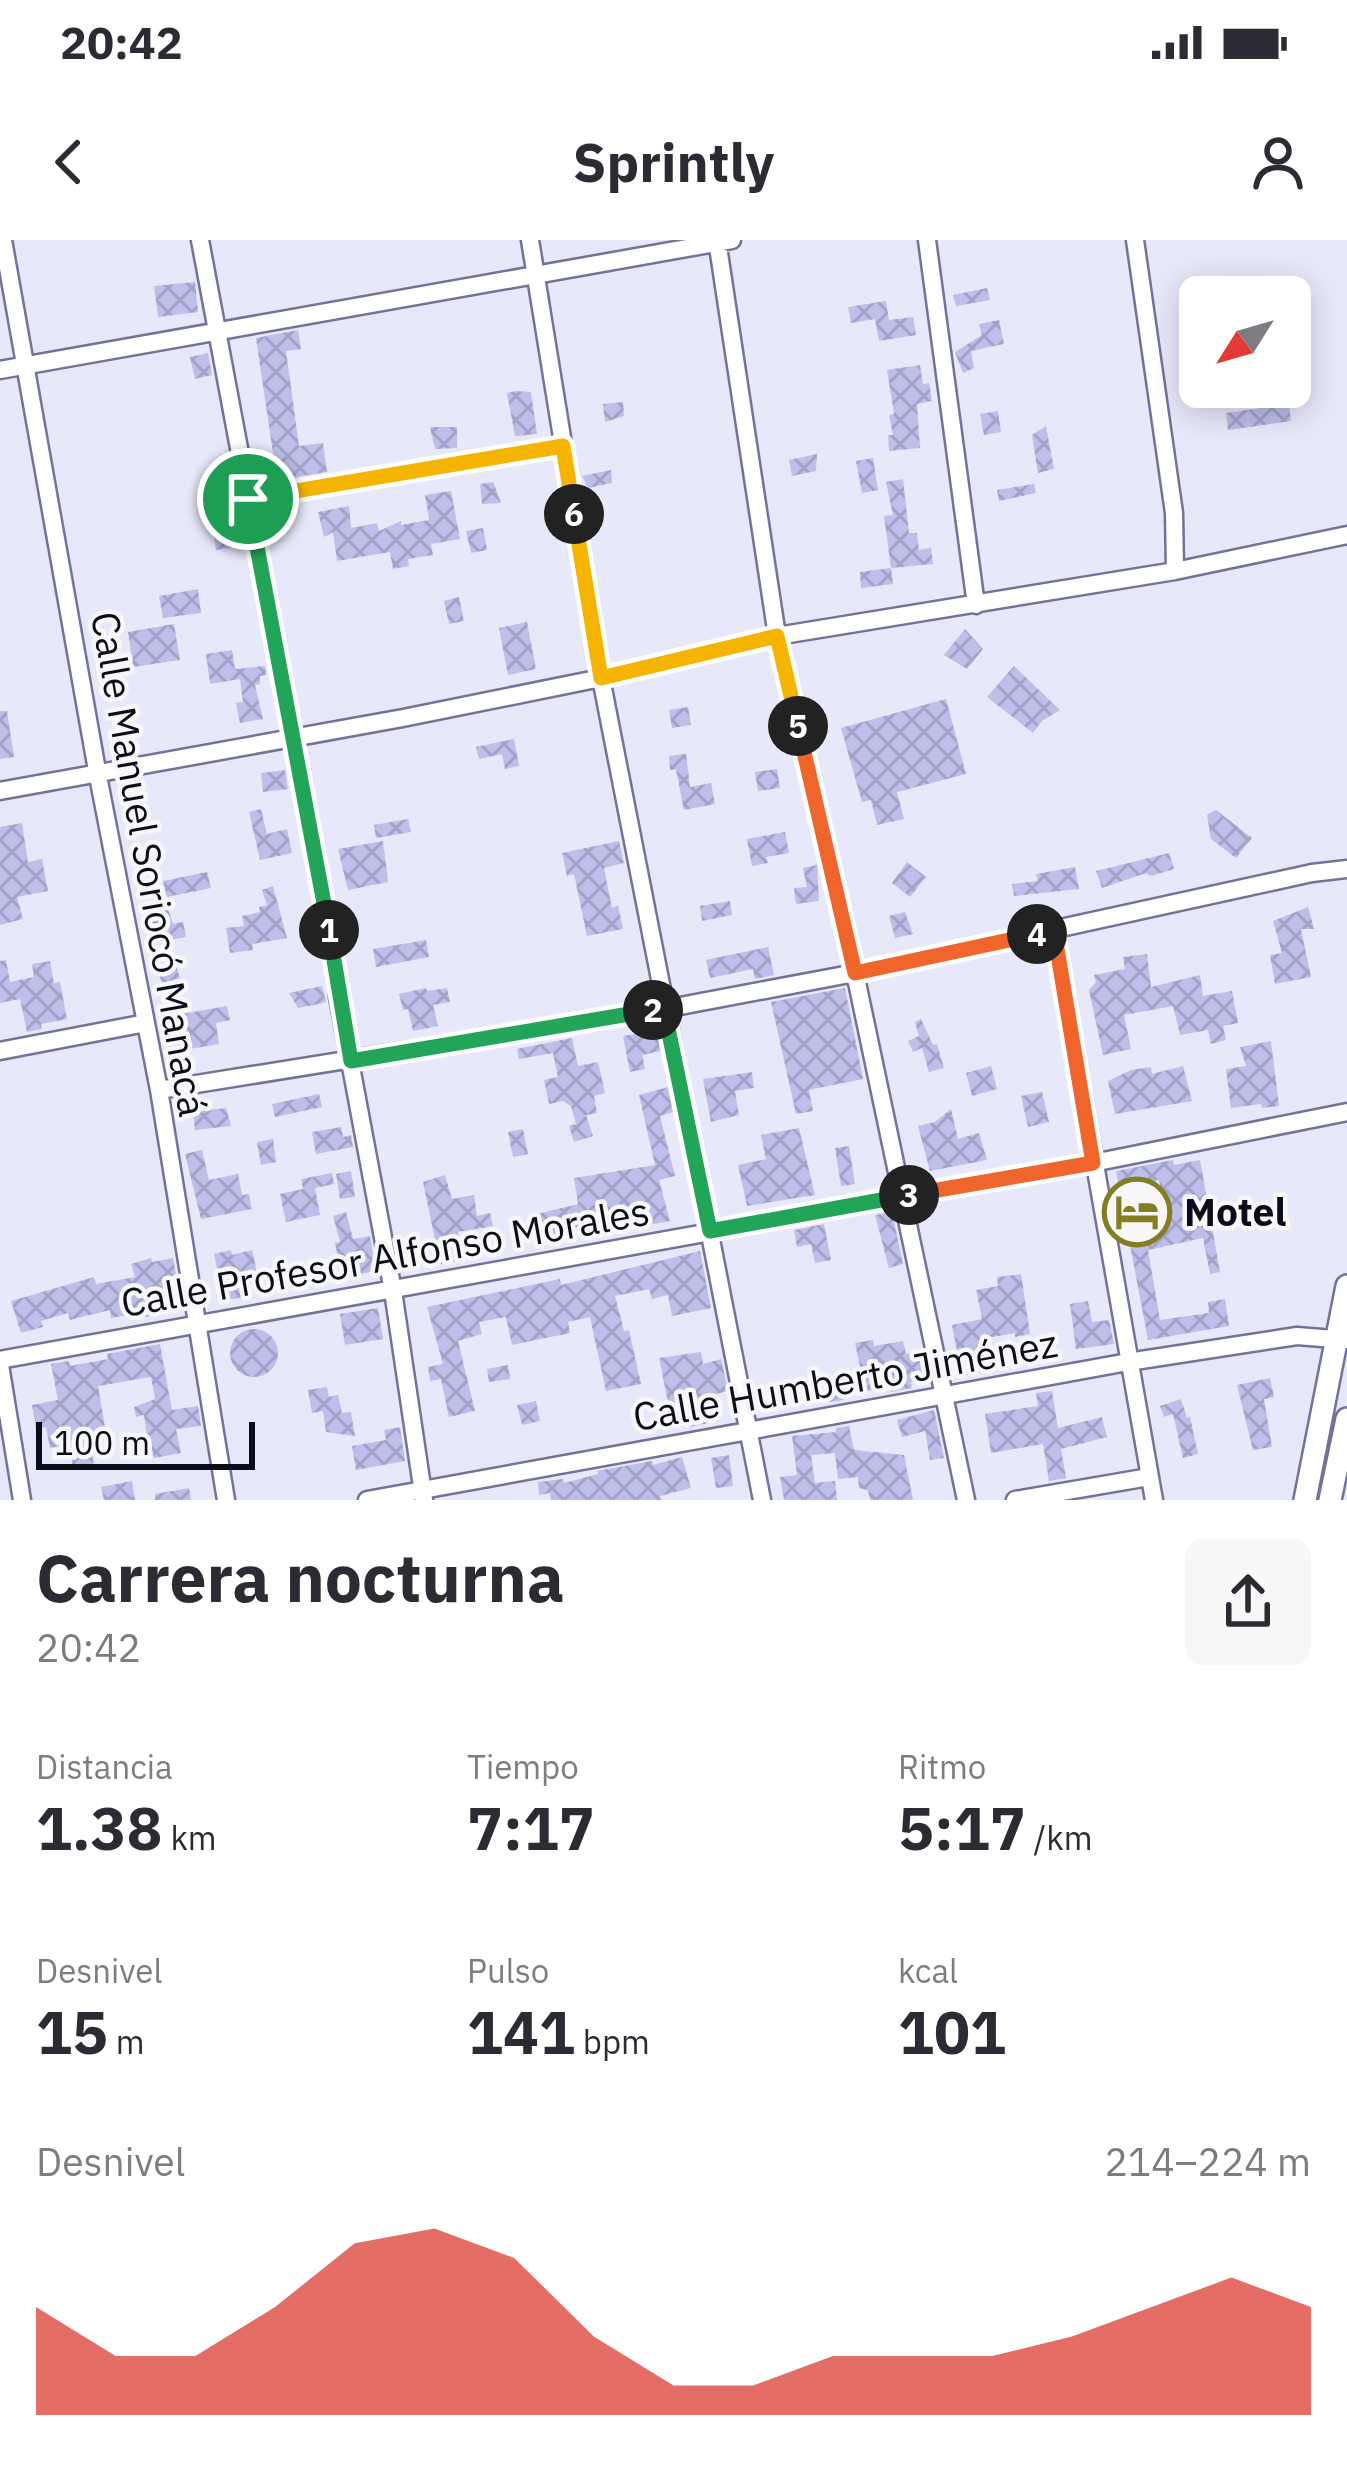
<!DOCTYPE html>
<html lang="es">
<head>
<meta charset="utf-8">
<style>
  body { margin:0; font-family:"IBM Plex Sans",sans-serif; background:#f7f7f7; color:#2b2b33; height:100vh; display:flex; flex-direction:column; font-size:45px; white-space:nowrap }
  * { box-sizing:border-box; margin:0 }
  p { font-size:39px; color:#7c7c81 }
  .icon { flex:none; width:66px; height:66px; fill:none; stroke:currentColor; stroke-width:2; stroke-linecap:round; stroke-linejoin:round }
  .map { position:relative; height:1260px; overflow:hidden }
  .side { display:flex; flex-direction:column; background:#fff; flex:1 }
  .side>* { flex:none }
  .needle { width:78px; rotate:233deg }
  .tools { position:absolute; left:1179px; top:36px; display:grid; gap:24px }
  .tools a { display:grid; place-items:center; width:132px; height:132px; border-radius:18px; background:#fff; box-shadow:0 6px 30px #0003; font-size:60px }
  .scale { position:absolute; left:36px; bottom:30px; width:219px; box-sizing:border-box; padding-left:12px; border:6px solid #0d0c1b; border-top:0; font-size:33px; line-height:42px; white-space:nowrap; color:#0d0c1b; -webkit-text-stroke:9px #f7f7f7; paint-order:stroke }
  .pin { position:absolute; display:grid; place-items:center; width:102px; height:102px; color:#fff; margin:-51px; border:6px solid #fff; border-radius:50%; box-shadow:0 3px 12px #0007 }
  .km { position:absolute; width:60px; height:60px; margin:-30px; border-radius:50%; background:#222; color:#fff; font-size:33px; line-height:60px; text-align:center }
  .round { display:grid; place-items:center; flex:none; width:126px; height:126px; border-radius:18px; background:#f7f7f7 }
  .headline { display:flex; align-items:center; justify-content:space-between; height:204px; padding:0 36px }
  h1 { font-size:66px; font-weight:800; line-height:90px }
  .stats { display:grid; grid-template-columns:repeat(3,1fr); gap:18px; height:204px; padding:12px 36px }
  .stats div { display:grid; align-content:center }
  .stats b { font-size:60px; font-weight:800 }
  .stats small { font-size:33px; font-weight:400 }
  .stats p { font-size:33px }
  .chart { height:336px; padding:24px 36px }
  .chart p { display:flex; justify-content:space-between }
  .chart svg { width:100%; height:216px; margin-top:12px; fill:#d93025; opacity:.7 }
  .status { display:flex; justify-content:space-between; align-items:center; height:84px; padding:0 60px; background:#fff; direction:ltr }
  .status svg { height:33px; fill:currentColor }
  header { display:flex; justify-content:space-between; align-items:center; height:156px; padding:0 36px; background:#fff; font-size:54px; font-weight:800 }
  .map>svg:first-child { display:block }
</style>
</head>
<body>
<div class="status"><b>20:42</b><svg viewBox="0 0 49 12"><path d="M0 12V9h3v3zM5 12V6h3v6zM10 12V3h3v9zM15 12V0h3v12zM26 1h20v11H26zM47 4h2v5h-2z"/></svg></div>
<header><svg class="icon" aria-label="back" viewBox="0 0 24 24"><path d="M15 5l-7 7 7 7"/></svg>Sprintly<svg class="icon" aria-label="person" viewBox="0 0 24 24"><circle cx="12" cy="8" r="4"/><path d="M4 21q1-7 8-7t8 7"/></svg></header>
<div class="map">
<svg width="1347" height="1260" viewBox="0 0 1347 1260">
  <defs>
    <pattern id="building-cross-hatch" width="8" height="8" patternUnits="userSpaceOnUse" patternTransform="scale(3)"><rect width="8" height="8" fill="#bebeea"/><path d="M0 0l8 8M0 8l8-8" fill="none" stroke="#a2a2c8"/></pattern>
  </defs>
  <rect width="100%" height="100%" fill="#e8e8fb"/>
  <!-- building -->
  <path fill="url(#building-cross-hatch)" fill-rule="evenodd" d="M195,42L198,72L158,77L154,46Z
    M987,48L990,60L956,66L953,55Z
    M886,61L889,80L913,77L916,95L879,101L875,79L851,83L848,67Z
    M999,80L1004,104L971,111L974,128L963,133L955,112L982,95L979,84Z
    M298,90L301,109L286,111L299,206L323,203L327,232L277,240L256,98Z
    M208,113L212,135L195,139L190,117Z
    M920,125L923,144L929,143L932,161L917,164L920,208L889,211L888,195H893L889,175L894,174L887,130Z
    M516,151L531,152L537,194L515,196L507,153Z
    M623,162L624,176L605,182L603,164Z
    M1289,164L1291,181L1228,190L1226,173Z
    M998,171L1001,192L984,195L980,174Z
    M1046,186L1054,229L1038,233L1032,195Z
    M430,187H457V208L435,209Z
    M817,214L816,231L792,236L789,220Z
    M873,218L878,250L862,253L856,221Z
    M611,230L612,243L588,248L582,236Z
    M903,239L909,293H917L919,310L931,308L933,324L891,328L884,276L893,275L886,242Z
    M493,242L501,263L482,264L480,244Z
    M1034,244L1036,253L999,261L997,250Z
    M451,251L460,299L431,304L433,315L408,319L409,326L393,329L390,312L337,321L333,292L324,297L318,272L349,266L351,288L377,283L379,291L401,281V285L429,280L425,255Z
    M235,266L238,289L232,290L235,307L216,310L210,269Z
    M483,288L487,310L471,313L466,291Z
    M891,328L893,344L861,348L860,332Z
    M198,349L201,373L163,378L159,356Z
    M459,357L464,381L449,384L444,361Z
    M527,382L536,429L508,435L499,388Z
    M174,384L180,420L133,427L128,392Z
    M965,389L983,409L967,429L944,415Z
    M232,410L235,429L265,426L266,435L260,436V444L255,445L263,479L240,483L236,463L243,462L240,439L210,444L206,414Z
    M1014,426L1060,470L1042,481L1033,493L987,457Z
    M946,459L966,534L897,552L904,579L877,585L871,560L862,562L841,488Z
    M688,467L691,485L672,488L669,470Z
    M0,471H7L14,517L0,519Z
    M514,499L519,526L505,529L502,514L479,519L476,507Z
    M686,514L690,547L711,543L715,564L684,570L676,529L670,530L669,516Z
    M777,529L780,548L758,551L755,532Z
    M285,530L288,549L263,552L261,533Z
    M261,569L267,594L287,589L292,613L260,620L249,572Z
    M1216,570L1252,598L1236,618L1211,599L1207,575Z
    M408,579L411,592L376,598L374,585Z
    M22,583L28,622L42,619L48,651L17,657L23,679L0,685V587Z
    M785,592L789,613L766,617L768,623L752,626L747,599Z
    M383,601L388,642L348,650L338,609Z
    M619,601L624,623L604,628L612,668L618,666L623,689L587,696L574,634L567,636L562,613Z
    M1169,613L1174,629L1151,636L1146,633L1102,648L1096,631Z
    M907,622L926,637L910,657L892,643Z
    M817,625L819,661L796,664L794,648L807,647L803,628Z
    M1075,627L1079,649L1014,656L1012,644L1038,641L1036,634Z
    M207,632L211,648L167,657L163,641Z
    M273,646L287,698L252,704L253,710L230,713L226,688L244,686L242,676L260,672L259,667L267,665L262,650Z
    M730,661L732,675L702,681L700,666Z
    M166,663L173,684L183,682L186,697L159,702L148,668Z
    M1308,667L1314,689H1301L1311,737L1275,744L1270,715L1282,713L1273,681Z
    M905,672L913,694L895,698L889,676Z
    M426,700L429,717L376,727L373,709Z
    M768,707L774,735L755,739L753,729L710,738L706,720Z
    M1147,714L1151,747L1200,735L1203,756L1232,751L1238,783L1223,786L1226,800L1211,804L1208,790L1180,795L1173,766L1124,775L1131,809L1103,815L1089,750L1096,742L1094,735L1125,729L1123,717Z
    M6,720L10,742L34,737L32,724L50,721L54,743L60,742L67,779L41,784L42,789L27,792L20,759L0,763V721Z
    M175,723L180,738L162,743L157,728Z
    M322,746L326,762L319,764L298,768L289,753Z
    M426,748L427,751L447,748L450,762L433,765L438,786L413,791L408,769L403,770L399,754Z
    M845,748L863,839L809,850L813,871L796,874L771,762Z
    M227,766L230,780L216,783L219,804L184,810L189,832L171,835L161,773L175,771L176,775Z
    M921,779L933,805L937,804L944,828L929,832L922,808L913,812L908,801L919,796L915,782Z
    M656,783L661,811L642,815L645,829L630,832L623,796L640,793L639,786Z
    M572,798L578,826L598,822L605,853L594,856L597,873L586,875L593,896L574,902L569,886L576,884L571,866L563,861L549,864L544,840L558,837L553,813L519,819L517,809Z
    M1271,801L1279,866L1262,868L1261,864L1231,868L1226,829L1246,826L1240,807Z
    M991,826L997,849L972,856L966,833Z
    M1183,826L1192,861L1115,874L1108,841L1131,830L1151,827L1152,834Z
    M752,832L754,848L735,851L739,875L711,882L703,839Z
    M668,847L673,872L660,876L675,936L659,940L670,981L583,997L582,987L556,993L558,1000L539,1004L533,975L578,964L574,938L655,925L639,855Z
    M1042,852L1049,882L1028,887L1021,856Z
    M319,854L322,867L275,877L272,864Z
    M226,868L231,886L195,890L193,872Z
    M951,869L958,899L979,893L987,920L930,931L918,886L935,882Z
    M341,887L343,897L351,895L353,907L316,914L312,892Z
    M799,888L815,955L747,966L738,925L766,919L761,895Z
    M523,889L528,914L513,917L508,892Z
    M273,899L276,922L261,925L257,902Z
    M849,906L855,944L841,946L835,908Z
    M202,910L209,940L238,934L242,955L249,954L252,969L201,979L185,914Z
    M1173,920L1174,925L1200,920L1220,1032L1210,1034L1203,998L1148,1010L1160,1080L1209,1073L1208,1062L1225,1059L1229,1086L1148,1100L1116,931ZM1159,940L1167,979L1144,982L1137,944Z
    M351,931L355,957L340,959L336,934Z
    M332,933L334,944L315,948L320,975L286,982L280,954L303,949L301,939Z
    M445,935L452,959L474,955L477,976L490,973L493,986L458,992L463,1020L440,1024L423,942Z
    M346,972L353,999L370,996L376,1031L342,1037L335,1003L340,1002L333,976Z
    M892,972L903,1024L889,1028L875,975Z
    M824,984L831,1020L815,1023L811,1004L797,1007L794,990Z
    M231,1010L232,1015L252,1010L259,1042L244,1046L245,1057L219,1061L216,1044L220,1043L214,1014Z
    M700,1011L711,1068L672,1076L668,1055L652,1059L649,1049L615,1056L624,1091L629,1090L641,1144L606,1151L590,1077L568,1082L570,1093L512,1105L506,1077L479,1082L482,1094L458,1101L475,1171L449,1177L441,1139L430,1141L428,1127L443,1124L427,1067L560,1039L561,1045Z
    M151,1018L152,1022L173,1018L182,1069L145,1077L144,1072L111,1078L110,1070L70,1080L68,1073L41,1081L43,1087L21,1093L11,1061L94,1037L96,1044L135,1037L131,1024Z
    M1021,1034L1030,1094L1015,1097V1093L981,1099L987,1131L962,1136L952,1085L982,1079L976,1050L998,1046L997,1037Z
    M1088,1061L1092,1082L1109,1080L1114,1104L1076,1109L1070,1064Z
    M378,1068L383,1099L345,1105L340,1074Z
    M230 1113a24 24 0 1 1 48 0a24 24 0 1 1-48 0Z
    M873,1100L874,1106L903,1101L906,1114L922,1111L927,1138L911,1142L912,1148L891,1152L890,1147L844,1155V1160L829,1162L826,1142L862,1136L855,1103Z
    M160,1104L172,1170L198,1166L201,1186L176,1189L181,1213L154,1218L152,1209L125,1216L120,1206L147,1197L144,1175L136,1177L134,1167L155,1159L151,1137L98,1146L107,1199L91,1202L94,1228L73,1230L70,1204L50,1208L46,1187L36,1189L32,1165L58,1160L51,1124L69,1121L70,1126L108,1119L107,1114Z
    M701,1112L703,1124L721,1119L728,1151L712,1155L718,1181L690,1187L688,1179L672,1182L659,1118Z
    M508,1125L510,1139L489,1142L487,1129Z
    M1270,1138L1274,1157L1264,1159L1272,1207L1253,1210L1237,1145Z
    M327,1147L329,1157L338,1155L342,1173L351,1172L355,1196L326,1192L323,1171L312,1173L308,1150Z
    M1052,1151L1058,1188L1102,1177L1107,1197L1061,1209L1066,1238L1049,1241L1043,1204L991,1213L985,1174L1038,1166L1036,1153Z
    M1181,1159L1187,1178L1190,1177L1198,1214L1183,1218L1173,1174L1164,1177L1160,1166Z
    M536,1161L540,1181L522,1185L517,1165Z
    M934,1170L944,1218L930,1220L925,1191L902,1197L897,1180Z
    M849,1186L854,1210L904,1215L913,1260H870L868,1250L859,1248L858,1237L838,1239L835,1213L811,1215L815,1243L835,1241L837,1260H784L780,1237L797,1235L792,1196L836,1192V1188Z
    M400,1187L405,1221L356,1230L352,1206L386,1200L384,1190Z
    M729,1215L733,1246L716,1248L711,1218Z
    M682,1217L691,1248L660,1256L661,1260H551L550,1253L539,1255L538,1242L563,1239L564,1243L598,1234L597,1231L652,1221L653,1225Z
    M132,1241L135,1260H104L101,1247Z
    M189,1248L191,1260H155V1254Z"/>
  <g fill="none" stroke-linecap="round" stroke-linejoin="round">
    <defs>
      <path id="street" d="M3,0L98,536L159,850L226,1260
        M200,0L339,742L338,757L393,1051L424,1260
        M530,0L601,438L762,1260
        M717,0L777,396L855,733L966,1260
        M927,0L976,365
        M1135,0L1174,273L1175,331
        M0,130L732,0
        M248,258L563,206
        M0,551L403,478L601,438L777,396L1175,331L1347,295
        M1054,691L1154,1260
        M0,811L146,783
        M159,850L664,769L855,733L1312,633L1347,629
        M0,1120L1093,923L1347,872
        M0,1125L22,1260
        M367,1260L1128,1122L1297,1096L1347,1100
        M1015,1260L1149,1237"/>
      <path id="secondary" d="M1305,1260L1347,1046
        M1330,1260L1347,1179"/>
    </defs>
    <!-- street casing -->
    <use href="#street" stroke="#73729b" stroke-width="21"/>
    <!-- secondary casing -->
    <use href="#secondary" stroke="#73729b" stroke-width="26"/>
    <!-- street -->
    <use href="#street" stroke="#fff" stroke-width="16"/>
    <!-- secondary -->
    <use href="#secondary" stroke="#fff" stroke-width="21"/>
  </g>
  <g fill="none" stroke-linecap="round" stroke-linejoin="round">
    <defs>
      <path id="split-1" d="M248,259L329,690"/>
      <path id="split-2" d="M329,690L351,821L653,770"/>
      <path id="split-3" d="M653,770L664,769L710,991L909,955"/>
      <path id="split-4" d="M909,955L1093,923L1054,691L1037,694"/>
      <path id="split-5" d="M798,486L855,733L1037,694"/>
      <path id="split-6" d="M574,274L601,438L777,396L798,486"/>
      <path id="split-7" d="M248,259L563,206L574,274"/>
    </defs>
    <!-- split-1 casing -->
    <use href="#split-1" stroke="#fff" stroke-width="24"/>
    <!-- split-2 casing -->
    <use href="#split-2" stroke="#fff" stroke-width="24"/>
    <!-- split-3 casing -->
    <use href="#split-3" stroke="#fff" stroke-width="24"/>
    <!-- split-4 casing -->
    <use href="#split-4" stroke="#fff" stroke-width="24"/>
    <!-- split-5 casing -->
    <use href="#split-5" stroke="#fff" stroke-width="24"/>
    <!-- split-6 casing -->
    <use href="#split-6" stroke="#fff" stroke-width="24"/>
    <!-- split-7 casing -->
    <use href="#split-7" stroke="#fff" stroke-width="24"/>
    <!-- split-1 -->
    <use href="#split-1" stroke="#22a559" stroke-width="15"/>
    <!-- split-2 -->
    <use href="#split-2" stroke="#22a559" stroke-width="15"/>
    <!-- split-3 -->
    <use href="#split-3" stroke="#22a559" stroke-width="15"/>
    <!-- split-4 -->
    <use href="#split-4" stroke="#f0652b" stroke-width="15"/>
    <!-- split-5 -->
    <use href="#split-5" stroke="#f0652b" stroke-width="15"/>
    <!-- split-6 -->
    <use href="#split-6" stroke="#f5b400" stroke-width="15"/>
    <!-- split-7 -->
    <use href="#split-7" stroke="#f5b400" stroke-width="15"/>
  </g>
  <!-- icons -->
  <defs>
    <symbol id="hotel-ring" viewBox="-11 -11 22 22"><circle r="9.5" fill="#f7f7f7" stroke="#837d23" stroke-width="1.5"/><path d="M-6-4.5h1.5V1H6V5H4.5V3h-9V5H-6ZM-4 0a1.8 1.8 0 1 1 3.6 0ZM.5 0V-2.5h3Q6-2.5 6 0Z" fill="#837d23"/></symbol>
  </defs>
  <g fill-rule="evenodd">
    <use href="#hotel-ring" x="1099" y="934" width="76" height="76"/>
  </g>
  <g text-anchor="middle" stroke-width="9" stroke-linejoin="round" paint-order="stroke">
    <!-- street labels -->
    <g font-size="39" fill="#0d0c1b" stroke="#f7f7f7">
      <text transform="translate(149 624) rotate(80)" y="14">Calle Manuel Soriocó Manacá</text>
      <text transform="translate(385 1017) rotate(-10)" y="14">Calle Profesor Alfonso Morales</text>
      <text transform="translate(845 1140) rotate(-10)" y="14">Calle Humberto Jiménez</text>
    </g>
    <!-- poi labels -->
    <g font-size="39" font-weight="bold" fill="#0d0c1b" stroke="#f7f7f7" text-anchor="start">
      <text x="1184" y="986">Motel</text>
    </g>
  </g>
</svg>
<div class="tools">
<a><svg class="needle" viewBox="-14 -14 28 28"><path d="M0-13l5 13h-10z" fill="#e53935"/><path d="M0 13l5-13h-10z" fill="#7c7c81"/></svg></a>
</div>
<div class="scale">100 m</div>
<div class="pin" style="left:248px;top:259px;background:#1e9e55"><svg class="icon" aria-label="arrive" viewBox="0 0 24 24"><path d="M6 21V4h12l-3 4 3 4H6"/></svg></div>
<b class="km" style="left:329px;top:690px">1</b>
<b class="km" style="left:653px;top:770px">2</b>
<b class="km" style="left:909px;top:955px">3</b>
<b class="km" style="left:1037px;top:694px">4</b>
<b class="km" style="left:798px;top:486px">5</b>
<b class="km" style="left:574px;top:274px">6</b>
</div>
<section class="side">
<div class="headline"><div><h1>Carrera nocturna</h1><p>20:42</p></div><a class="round"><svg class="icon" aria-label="share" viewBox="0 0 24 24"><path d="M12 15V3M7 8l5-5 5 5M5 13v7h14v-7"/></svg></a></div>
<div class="stats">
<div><p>Distancia</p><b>1.38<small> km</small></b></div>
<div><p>Tiempo</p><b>7:17</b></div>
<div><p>Ritmo</p><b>5:17<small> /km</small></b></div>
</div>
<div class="stats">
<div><p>Desnivel</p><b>15<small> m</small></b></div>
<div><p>Pulso</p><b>141<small> bpm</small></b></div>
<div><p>kcal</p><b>101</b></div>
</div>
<div class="chart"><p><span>Desnivel</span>214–224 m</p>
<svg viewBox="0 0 160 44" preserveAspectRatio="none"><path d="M0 44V22L10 32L20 32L30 22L40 9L50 6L60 12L70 28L80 38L90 38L100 32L110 32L120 32L130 28L140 22L150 16L160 22V44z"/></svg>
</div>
</section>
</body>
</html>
